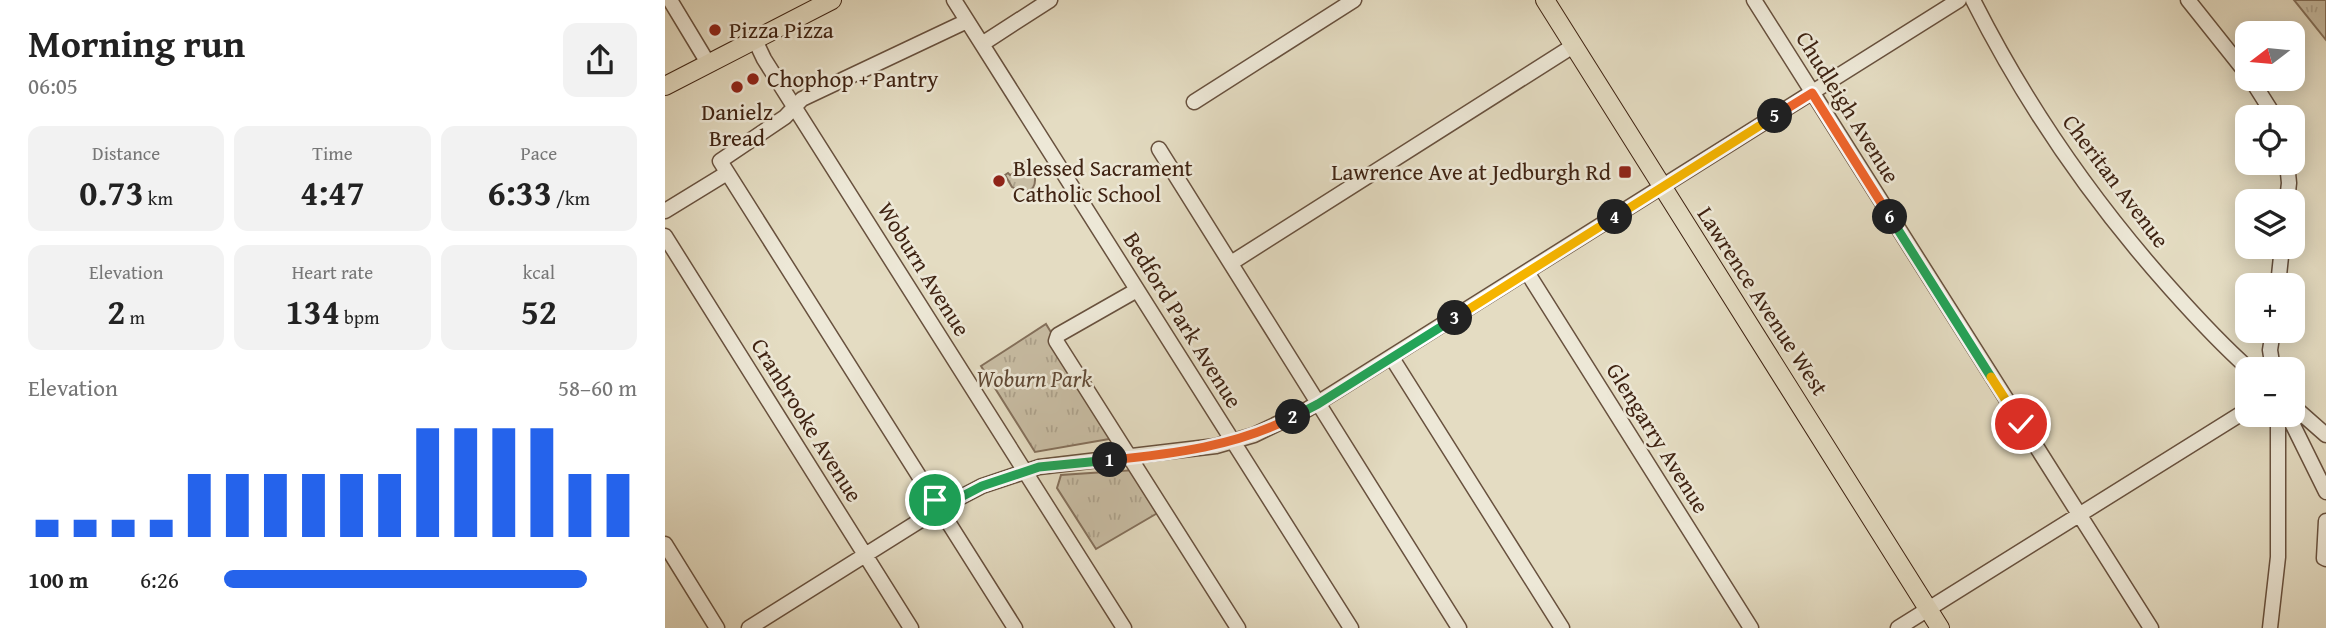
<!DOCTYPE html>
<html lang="en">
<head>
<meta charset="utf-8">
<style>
  body { margin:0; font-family:"Gentium Book Plus",serif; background:#f2f2f2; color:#222; height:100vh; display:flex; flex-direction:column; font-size:26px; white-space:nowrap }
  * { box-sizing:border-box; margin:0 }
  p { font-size:23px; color:#767676 }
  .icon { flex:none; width:38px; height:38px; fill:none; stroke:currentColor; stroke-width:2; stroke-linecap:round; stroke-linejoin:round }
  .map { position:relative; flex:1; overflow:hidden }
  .sheet { display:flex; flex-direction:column; background:#fff; width:665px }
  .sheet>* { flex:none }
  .needle { width:46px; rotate:254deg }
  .fabs { position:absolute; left:1570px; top:21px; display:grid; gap:14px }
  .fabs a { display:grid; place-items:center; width:70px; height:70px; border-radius:14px; background:#fff; box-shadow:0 4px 18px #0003; font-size:35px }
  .pin { position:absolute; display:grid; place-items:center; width:60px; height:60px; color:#fff; margin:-30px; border:4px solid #fff; border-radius:50%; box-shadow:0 2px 7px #0007 }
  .km { position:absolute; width:35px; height:35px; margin:-18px; border-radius:50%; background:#222; color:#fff; font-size:19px; line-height:35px; text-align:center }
  .round { display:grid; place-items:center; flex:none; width:74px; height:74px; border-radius:14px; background:#f2f2f2 }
  .head { display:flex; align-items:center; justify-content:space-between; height:119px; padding:0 28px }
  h1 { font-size:38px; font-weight:700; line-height:52px }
  .stats { display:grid; grid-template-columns:repeat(3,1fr); gap:10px; height:119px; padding:7px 28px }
  .stats div { display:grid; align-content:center; border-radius:14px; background:#f2f2f2; text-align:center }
  .stats b { font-size:35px; font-weight:700 }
  .stats small { font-size:19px; font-weight:400 }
  .stats p { font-size:19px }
  .chart { height:196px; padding:14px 28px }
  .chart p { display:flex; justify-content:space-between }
  .chart svg { width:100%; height:126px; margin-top:7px; stroke:#2563eb; stroke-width:6 }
  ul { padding:0 28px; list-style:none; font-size:23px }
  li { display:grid; grid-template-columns:112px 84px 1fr; align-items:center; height:52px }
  li i { height:18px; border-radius:9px; background:#2563eb }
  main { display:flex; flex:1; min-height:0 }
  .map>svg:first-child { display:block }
</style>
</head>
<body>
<main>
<section class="sheet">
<div class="head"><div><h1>Morning run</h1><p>06:05</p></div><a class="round"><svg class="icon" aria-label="share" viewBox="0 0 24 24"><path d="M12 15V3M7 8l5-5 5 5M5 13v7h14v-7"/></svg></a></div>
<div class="stats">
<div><p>Distance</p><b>0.73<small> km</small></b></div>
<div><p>Time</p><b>4:47</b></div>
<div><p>Pace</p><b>6:33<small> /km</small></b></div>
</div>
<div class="stats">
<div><p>Elevation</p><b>2<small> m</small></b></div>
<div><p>Heart rate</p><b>134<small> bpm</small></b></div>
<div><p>kcal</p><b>52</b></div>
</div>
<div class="chart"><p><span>Elevation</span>58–60 m</p>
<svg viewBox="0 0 160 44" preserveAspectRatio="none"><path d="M5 44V38M15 44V38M25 44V38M35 44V38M45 44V22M55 44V22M65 44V22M75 44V22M85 44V22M95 44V22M105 44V6M115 44V6M125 44V6M135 44V6M145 44V22M155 44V22"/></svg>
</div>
<ul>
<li><b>100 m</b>6:26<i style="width:88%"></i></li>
</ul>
</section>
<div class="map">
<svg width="1661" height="628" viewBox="0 0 1661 628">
  <defs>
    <pattern id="park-tufts" width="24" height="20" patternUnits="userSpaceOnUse" patternTransform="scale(1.75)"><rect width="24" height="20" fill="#c8bda4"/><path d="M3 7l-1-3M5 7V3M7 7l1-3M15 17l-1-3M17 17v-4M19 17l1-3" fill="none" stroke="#ada28c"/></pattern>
  </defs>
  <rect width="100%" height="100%" fill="#e4dcc2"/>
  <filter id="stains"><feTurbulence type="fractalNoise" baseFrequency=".00286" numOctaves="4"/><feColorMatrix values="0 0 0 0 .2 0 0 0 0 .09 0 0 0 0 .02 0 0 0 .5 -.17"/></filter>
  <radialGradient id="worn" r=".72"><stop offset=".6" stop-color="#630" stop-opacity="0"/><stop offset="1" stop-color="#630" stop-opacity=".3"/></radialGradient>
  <!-- park -->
  <path fill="url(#park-tufts)" stroke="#84705b" stroke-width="2" d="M1629,0H1661V40Z
    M361,161C364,166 370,172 370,178C371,194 357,193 347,187L340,175L343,173L345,175L350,172L349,169Z
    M381,324L450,438L370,452L316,366Z
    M470,470L496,511L431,549L392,488L396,475Z"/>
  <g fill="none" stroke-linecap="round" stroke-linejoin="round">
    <defs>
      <path id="minor" d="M5,0L43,63
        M289,0L686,628
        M1089,0L1486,628
        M1308,0C1361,105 1428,202 1506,289C1531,317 1556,344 1584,369
        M1523,0L1582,74
        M302,21L137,99L120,117L55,161L350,628
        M90,40L99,59L459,628
        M317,44L385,0
        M1586,79L1610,117
        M529,102L689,0
        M494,149L794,628
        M1622,201L1624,183L1622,163
        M0,211L62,173
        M0,236L246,628
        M566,263L908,46
        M862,272L1086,628
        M1613,285L1617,247
        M472,290L393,335L391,341L573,628
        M1608,331L1605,350L1608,369
        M727,358L897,628
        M1628,406L1661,435
        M1623,415L1661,492
        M1661,521L1659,558L1661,559
        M0,544L52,628
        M84,628L275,508L317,486L374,467L551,446L589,435L643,409L1294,0
        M1233,628L1582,410
        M1605,628L1613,557V415"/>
      <path id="major" d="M880,0L1275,628
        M0,86L167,0"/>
    </defs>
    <!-- minor casing -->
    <use href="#minor" stroke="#68513e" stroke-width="17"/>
    <!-- major casing -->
    <use href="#major" stroke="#3f2312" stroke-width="20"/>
    <!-- minor -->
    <use href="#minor" stroke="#ede8d7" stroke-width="14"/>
    <!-- major -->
    <use href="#major" stroke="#e4dcc2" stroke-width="18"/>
  </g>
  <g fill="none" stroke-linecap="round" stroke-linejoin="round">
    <defs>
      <path id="split-1" d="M270,500L275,508L317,486L374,467L445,460"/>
      <path id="split-2" d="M445,460C509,454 571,446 628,417"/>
      <path id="split-3" d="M628,417L653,404L790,318"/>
      <path id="split-4" d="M790,318L950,217"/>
      <path id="split-5" d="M950,217L1110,116"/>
      <path id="split-6" d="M1110,116L1147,93L1225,217"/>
      <path id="split-7" d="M1225,217L1326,377"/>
      <path id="split-8" d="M1326,377L1356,424"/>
    </defs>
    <!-- split-1 casing -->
    <use href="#split-1" stroke="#fff" stroke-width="14"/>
    <!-- split-2 casing -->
    <use href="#split-2" stroke="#fff" stroke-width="14"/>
    <!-- split-3 casing -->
    <use href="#split-3" stroke="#fff" stroke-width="14"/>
    <!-- split-4 casing -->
    <use href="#split-4" stroke="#fff" stroke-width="14"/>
    <!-- split-5 casing -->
    <use href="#split-5" stroke="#fff" stroke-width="14"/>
    <!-- split-6 casing -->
    <use href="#split-6" stroke="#fff" stroke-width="14"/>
    <!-- split-7 casing -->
    <use href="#split-7" stroke="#fff" stroke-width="14"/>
    <!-- split-8 casing -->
    <use href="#split-8" stroke="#fff" stroke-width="14"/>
    <!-- split-1 -->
    <use href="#split-1" stroke="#22a559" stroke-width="9"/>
    <!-- split-2 -->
    <use href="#split-2" stroke="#f0652b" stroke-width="9"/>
    <!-- split-3 -->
    <use href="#split-3" stroke="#22a559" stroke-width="9"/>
    <!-- split-4 -->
    <use href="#split-4" stroke="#f5b400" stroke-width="9"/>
    <!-- split-5 -->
    <use href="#split-5" stroke="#f5b400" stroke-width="9"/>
    <!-- split-6 -->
    <use href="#split-6" stroke="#f0652b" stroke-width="9"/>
    <!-- split-7 -->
    <use href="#split-7" stroke="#22a559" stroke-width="9"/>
    <!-- split-8 -->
    <use href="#split-8" stroke="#f5b400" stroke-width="9"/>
  </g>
  <!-- markers -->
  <g fill="#8f2418" stroke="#ede8d7" stroke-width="2.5">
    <circle cx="50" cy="30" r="7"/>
    <circle cx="88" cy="79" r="7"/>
    <circle cx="72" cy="87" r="7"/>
    <rect x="953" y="165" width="14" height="14" rx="3.5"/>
    <circle cx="334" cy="181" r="7"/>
  </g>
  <g text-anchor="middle" stroke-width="5" stroke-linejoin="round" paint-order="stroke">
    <!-- poi labels -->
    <g font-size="23" fill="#3f2312" stroke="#ede8d7" text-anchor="start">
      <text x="64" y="38">Pizza Pizza</text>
      <text x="102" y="87">Chophop + Pantry</text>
      <text x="72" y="120" text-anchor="middle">Danielz<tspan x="72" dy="26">Bread</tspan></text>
      <text x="348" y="176">Blessed Sacrament<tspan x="348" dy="26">Catholic School</tspan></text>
      <text x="946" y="180" text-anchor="end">Lawrence Ave at Jedburgh Rd</text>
    </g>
    <!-- street labels -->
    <g font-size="23" fill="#3f2312" stroke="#ede8d7">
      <text transform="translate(1183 107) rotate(58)" y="8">Chudleigh Avenue</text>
      <text transform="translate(1451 181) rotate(53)" y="8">Cheritan Avenue</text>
      <text transform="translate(259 269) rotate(58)" y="8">Woburn Avenue</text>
      <text transform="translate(1098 301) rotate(57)" y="8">Lawrence Avenue West</text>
      <text transform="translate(518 320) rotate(58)" y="8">Bedford Park Avenue</text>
      <text transform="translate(142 420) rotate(58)" y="8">Cranbrooke Avenue</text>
      <text transform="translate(993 438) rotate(58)" y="8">Glengarry Avenue</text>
    </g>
    <!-- park labels -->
    <g font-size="23" font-style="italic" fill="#614a36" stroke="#ede8d7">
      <text x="369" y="387">Woburn Park</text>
    </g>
  </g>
  <rect width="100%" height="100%" filter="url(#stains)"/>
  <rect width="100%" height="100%" fill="url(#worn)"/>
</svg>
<div class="fabs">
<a><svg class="needle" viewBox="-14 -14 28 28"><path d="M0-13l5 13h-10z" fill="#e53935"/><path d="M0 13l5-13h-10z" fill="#767676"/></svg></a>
<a><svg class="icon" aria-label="locate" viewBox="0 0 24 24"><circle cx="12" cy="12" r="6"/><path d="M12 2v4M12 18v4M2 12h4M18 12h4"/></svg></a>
<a><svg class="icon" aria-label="layers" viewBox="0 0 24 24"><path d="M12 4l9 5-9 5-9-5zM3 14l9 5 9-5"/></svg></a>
<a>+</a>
<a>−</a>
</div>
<div class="pin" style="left:270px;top:500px;background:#1e9e55"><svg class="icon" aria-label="arrive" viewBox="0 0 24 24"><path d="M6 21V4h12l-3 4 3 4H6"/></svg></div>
<div class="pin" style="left:1356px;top:424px;background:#d93025"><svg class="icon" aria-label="check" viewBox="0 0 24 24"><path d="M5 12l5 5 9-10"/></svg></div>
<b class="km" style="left:445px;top:460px">1</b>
<b class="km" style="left:628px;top:417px">2</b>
<b class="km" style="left:790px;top:318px">3</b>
<b class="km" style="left:950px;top:217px">4</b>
<b class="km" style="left:1110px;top:116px">5</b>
<b class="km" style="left:1225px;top:217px">6</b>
</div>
</main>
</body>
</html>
